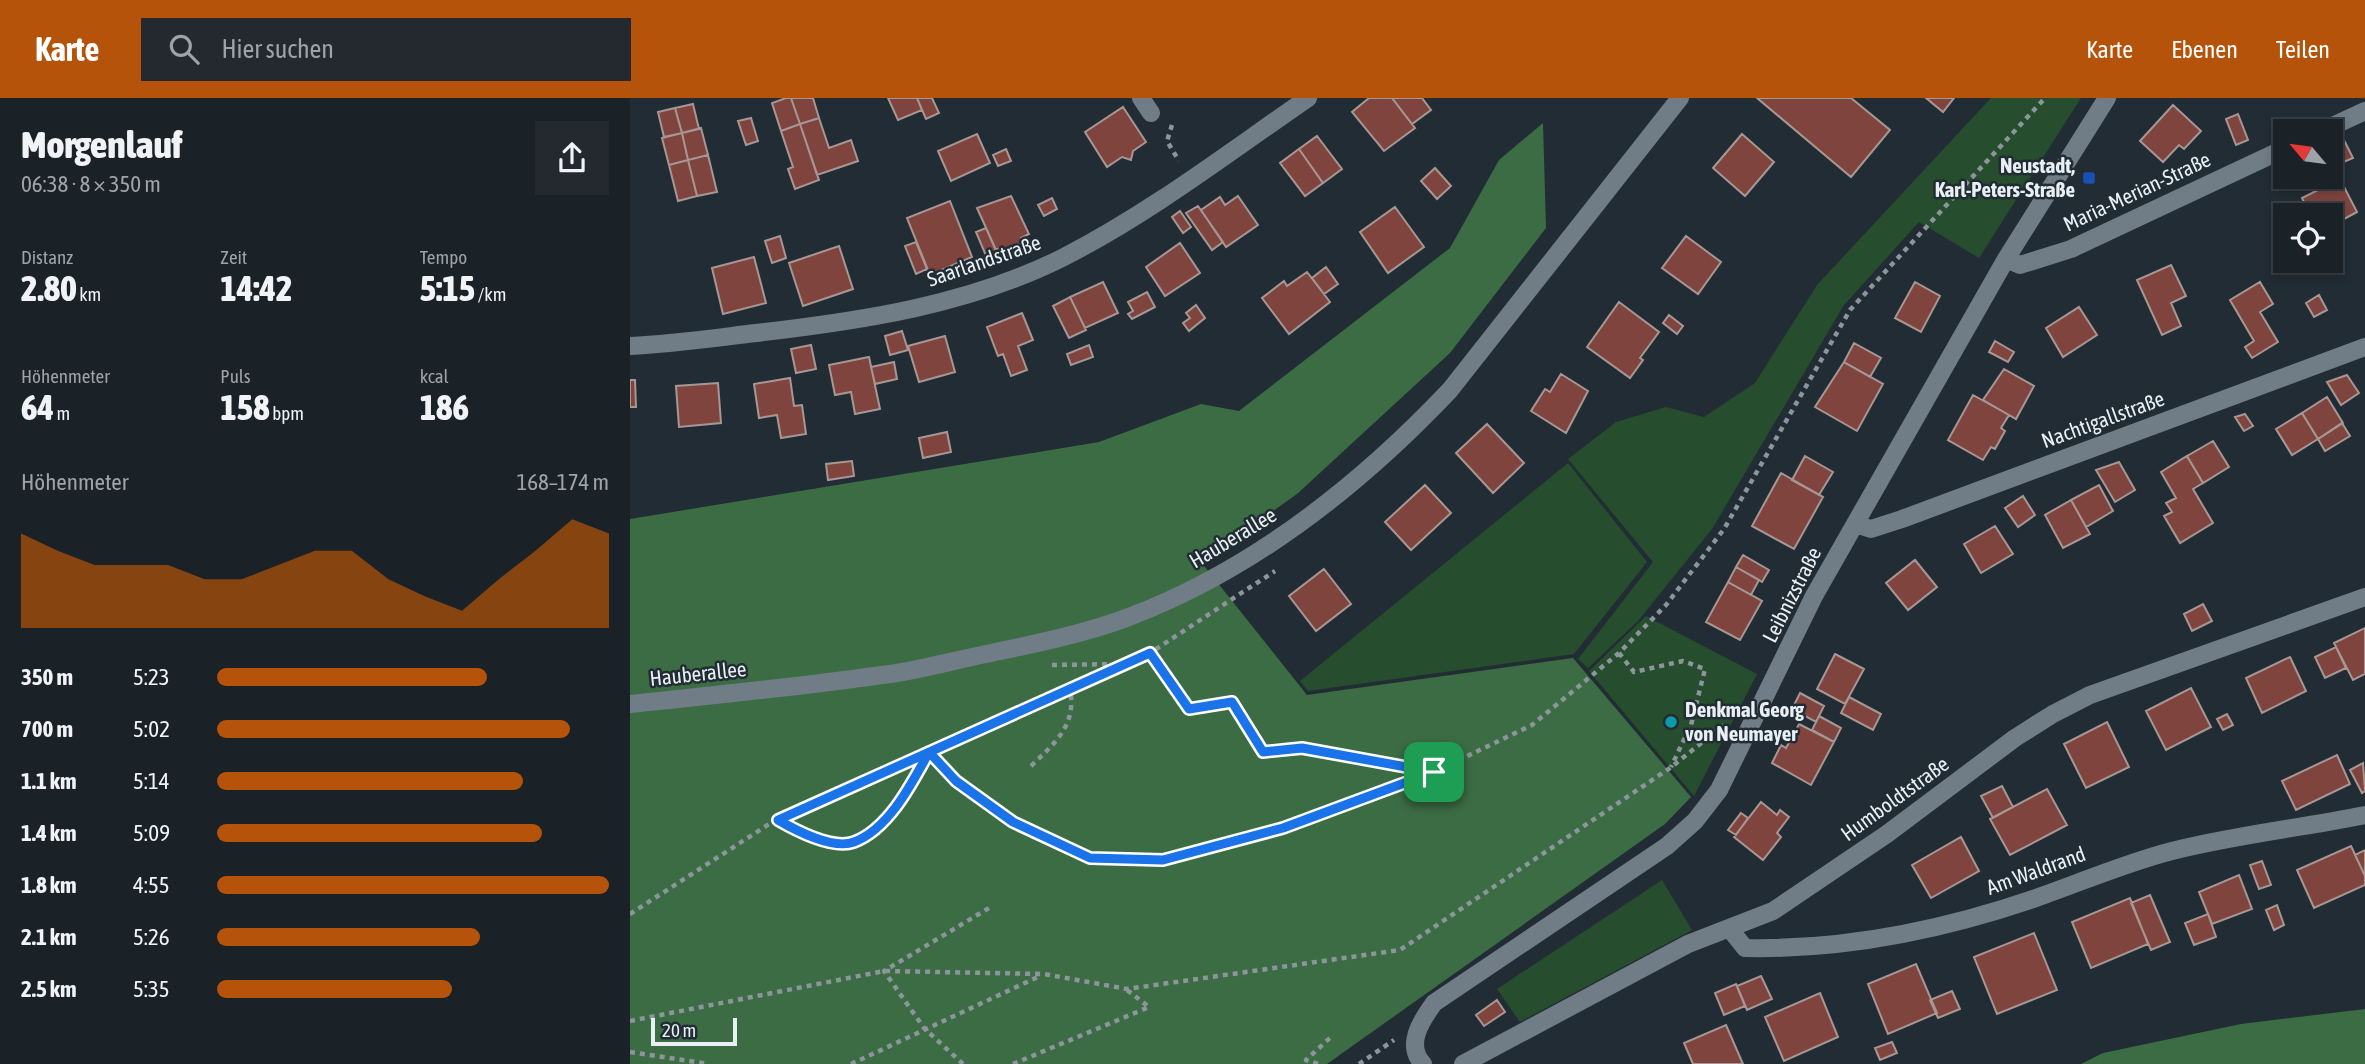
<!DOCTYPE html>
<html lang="de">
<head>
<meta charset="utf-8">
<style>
  body { margin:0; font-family:"Asap Condensed",sans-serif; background:#23292f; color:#f1f3f6; height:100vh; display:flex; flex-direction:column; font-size:26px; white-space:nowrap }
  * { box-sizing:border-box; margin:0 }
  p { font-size:23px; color:#9fa3a7 }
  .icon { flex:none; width:38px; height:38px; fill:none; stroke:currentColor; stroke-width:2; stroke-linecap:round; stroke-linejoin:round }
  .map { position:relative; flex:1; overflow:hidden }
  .drawer { display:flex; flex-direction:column; background:#1a2127; width:630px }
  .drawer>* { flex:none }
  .needle { width:46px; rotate:299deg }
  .buttons { position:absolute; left:1643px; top:21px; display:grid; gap:14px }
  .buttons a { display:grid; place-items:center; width:70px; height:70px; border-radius:0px; background:#1a2127; box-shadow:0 4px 10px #0003,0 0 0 2px #383e44; font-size:35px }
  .scale { position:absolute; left:21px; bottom:18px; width:86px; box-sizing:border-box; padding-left:7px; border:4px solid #e9f0f5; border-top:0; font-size:19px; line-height:24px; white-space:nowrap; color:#e9f0f5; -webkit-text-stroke:5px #222c34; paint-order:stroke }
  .pin { position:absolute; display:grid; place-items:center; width:60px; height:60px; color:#fff; margin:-30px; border-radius:14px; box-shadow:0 4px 10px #0006 }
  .round { display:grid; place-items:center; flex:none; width:74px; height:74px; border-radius:0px; background:#23292f }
  .summary { display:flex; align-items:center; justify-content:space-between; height:119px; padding:0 21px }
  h1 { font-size:38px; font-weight:800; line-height:52px }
  .figures { display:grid; grid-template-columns:repeat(3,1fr); gap:10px; height:119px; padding:7px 21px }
  .figures div { display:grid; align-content:center }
  .figures b { font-size:35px; font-weight:800 }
  .figures small { font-size:19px; font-weight:400 }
  .figures p { font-size:19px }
  .chart { height:196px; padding:14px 21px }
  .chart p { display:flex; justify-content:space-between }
  .chart svg { width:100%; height:126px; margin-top:7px; fill:#b45309; opacity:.7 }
  ul { padding:0 21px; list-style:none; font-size:23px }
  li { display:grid; grid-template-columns:112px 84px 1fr; align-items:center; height:52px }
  li i { height:18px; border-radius:9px; background:#b45309 }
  header { display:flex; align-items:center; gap:42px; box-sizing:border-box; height:98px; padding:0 35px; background:#b45309; color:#fff }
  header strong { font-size:33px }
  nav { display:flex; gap:38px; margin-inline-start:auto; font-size:24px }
  .search { width:490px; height:63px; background:#23292f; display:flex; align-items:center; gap:18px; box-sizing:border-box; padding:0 24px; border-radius:0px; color:#9fa3a7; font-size:26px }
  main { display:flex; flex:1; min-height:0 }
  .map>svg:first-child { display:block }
</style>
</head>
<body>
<header>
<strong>Karte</strong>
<div class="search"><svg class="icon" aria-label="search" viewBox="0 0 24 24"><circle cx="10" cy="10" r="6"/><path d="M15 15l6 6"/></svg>Hier suchen</div>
<nav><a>Karte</a><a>Ebenen</a><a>Teilen</a></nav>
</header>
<main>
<section class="drawer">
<div class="summary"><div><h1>Morgenlauf</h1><p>06:38 · 8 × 350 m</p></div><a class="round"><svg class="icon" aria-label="share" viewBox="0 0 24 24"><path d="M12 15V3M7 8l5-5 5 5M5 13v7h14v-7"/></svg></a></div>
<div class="figures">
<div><p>Distanz</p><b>2.80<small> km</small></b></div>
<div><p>Zeit</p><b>14:42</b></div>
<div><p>Tempo</p><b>5:15<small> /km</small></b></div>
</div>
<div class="figures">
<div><p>Höhenmeter</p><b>64<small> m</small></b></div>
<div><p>Puls</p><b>158<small> bpm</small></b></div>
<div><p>kcal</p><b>186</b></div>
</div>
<div class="chart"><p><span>Höhenmeter</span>168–174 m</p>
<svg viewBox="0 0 160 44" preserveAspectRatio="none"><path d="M0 44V11L10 17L20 22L30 22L40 22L50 27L60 27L70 22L80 17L90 17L100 27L110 33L120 38L130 27L140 17L150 6L160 11V44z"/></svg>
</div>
<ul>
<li><b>350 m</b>5:23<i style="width:69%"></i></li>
<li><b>700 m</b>5:02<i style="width:90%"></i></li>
<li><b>1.1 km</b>5:14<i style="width:78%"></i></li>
<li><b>1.4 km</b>5:09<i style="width:83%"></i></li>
<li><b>1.8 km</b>4:55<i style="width:100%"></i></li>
<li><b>2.1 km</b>5:26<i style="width:67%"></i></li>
<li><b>2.5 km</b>5:35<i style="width:60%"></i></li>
</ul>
</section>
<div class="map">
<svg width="1735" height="966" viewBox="0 0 1735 966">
  <rect width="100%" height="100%" fill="#222c34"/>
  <!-- green -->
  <path fill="#264d2d" d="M1361,0H1451L1349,160L1289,124L1214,207L1082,431L1008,523L958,570L948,561L1023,464L938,361L986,324L1036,309L1074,319L1125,285L1187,187Z
    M938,365L1017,464L944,556L678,593L670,583Z
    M1016,518L1127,576L1064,698L959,573Z
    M1032,782L1062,832L890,924L867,891Z"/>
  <!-- forest -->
  <path fill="#3c6c44" d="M913,25L916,130L820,255L667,396L571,464L677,597L943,560L1061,699L1035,726L697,966H0V421L469,344L571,306L609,313L820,150L869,62Z
    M1735,911V966H1451L1473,955L1611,926Z"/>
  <!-- building -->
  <path fill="#7f443d" stroke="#a79794" stroke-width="2" d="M156,0H161L170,26L151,33L142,5Z
    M161,0H183L189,20L170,26Z
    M258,0H287L292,12L268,22Z
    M287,0H302L309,15L296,21Z
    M739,0H762L785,30L754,53L722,14Z
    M762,0H792L801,12L782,26Z
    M1127,0H1221L1260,32L1221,79Z
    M1296,0H1324L1313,14Z
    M63,6L69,31L52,35L45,10Z
    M1543,7L1571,33L1554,51L1549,47L1533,64L1510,43Z
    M493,9L516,44L503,53L501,62L492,59L477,69L455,34Z
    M45,10L52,35L34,39L28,14Z
    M1608,16L1618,42L1606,47L1596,21Z
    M121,20L128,43L116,47L108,23Z
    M189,20L199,50L221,42L228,63L187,77L170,26Z
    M170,26L189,82L165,91L158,71L163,69L151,33Z
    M71,30L78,57L58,62L52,35Z
    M52,35L58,62L39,67L32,40Z
    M347,36L360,65L321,83L308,53Z
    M1112,36L1144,64L1115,98L1083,70Z
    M687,38L712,71L693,85L669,51Z
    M1714,42L1723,60L1709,66L1701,49Z
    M376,51L381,63L368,68L363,57Z
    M669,51L693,85L675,98L650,65Z
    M78,57L87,94L67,98L58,62Z
    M58,62L67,98L48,103L39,67Z
    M805,70L821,88L807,101L791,83Z
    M1710,81L1727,114L1701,128V117H1680L1672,100Z
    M381,98L399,136L391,140L393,144L375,153L372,149L366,152L347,110Z
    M608,98L628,127L596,149L571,112L590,99L595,107Z
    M422,100L427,111L414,118L408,107Z
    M320,103L342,159L300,177L277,120Z
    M568,108L593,144L582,152L556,115Z
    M765,109L794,149L758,175L730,134Z
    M550,113L561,129L553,135L542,119Z
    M356,130L367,155L357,160L346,134Z
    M150,138L156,160L142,165L135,143Z
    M1056,138L1091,164L1068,196L1032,170Z
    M286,144L297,171L286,176L275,148Z
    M550,145L570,175L535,198L516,169Z
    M209,148L223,191L173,208L159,165Z
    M124,159L136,205L93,216L82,170Z
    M1541,167L1556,198L1541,205L1551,228L1532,237L1507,182Z
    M696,169L708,186L694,196L682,180Z
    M677,174L700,204L659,236L632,200L654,183L657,188Z
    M473,184L488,215L455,230L440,199Z
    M1285,184L1310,198L1291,234L1265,220Z
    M1630,184L1643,206L1630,214L1648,244L1622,260L1615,249L1624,243L1600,202Z
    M517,194L525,209L502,221L498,216L503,213L498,204Z
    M1689,197L1697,212L1684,219L1676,205Z
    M440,199L456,232L439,240L423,208Z
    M989,204L1029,234L1010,260L1013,262L1000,280L957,249Z
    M566,207L575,220L559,233L553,225L560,220L556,215Z
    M1449,209L1467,237L1433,259L1416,230Z
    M392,215L403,242L388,248L397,272L381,278L373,256L368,258L357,229Z
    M1039,217L1053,228L1047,236L1033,225Z
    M272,233L278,252L260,257L255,238Z
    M315,238L325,274L289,284L278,248Z
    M1365,243L1384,254L1378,264L1359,254Z
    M1224,245L1251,260L1240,279L1214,264Z
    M181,247L186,271L166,275L161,251Z
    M459,247L463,259L441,267L437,256Z
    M239,259L250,311L225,316L221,294L205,297L199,267Z
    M264,264L267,281L245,286L241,269Z
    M1214,264L1253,286L1227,333L1185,309Z
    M1374,271L1404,288L1386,321L1353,302Z
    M931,276L958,293L936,335L901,313L915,291L920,294Z
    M1717,277L1729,295L1711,307L1697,284Z
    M160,280L164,308L172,307L176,336L151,340L147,317L129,320L124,286Z
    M0,282H5L6,309H0Z
    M88,285L91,325L49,329L46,288Z
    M1343,297L1379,317L1371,330L1375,333L1365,351L1361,349L1353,362L1318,342Z
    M1697,299L1713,325L1688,341L1672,315Z
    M1672,315L1688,341L1662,357L1646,331Z
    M1615,316L1623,328L1614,333L1605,319Z
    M1712,325L1720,338L1695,353L1688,341Z
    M857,326L894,365L863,395L826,355Z
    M317,334L321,354L293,360L289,340Z
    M1583,343L1599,369L1573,385L1557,358Z
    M1175,358L1203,374L1189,397L1162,382Z
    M1557,358L1573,385L1563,391L1583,425L1550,445L1534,418L1542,414L1536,405L1546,400L1531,374Z
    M222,363L224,378L198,382L196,366Z
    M1489,364L1505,392L1485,404L1466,372Z
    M1151,375L1193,399L1164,451L1122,428Z
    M795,387L821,415L781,452L755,424Z
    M1469,387L1483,413L1456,429L1441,402Z
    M1393,398L1405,417L1388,429L1375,410Z
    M1441,402L1460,436L1433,450L1415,417Z
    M1365,428L1383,456L1351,475L1334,446Z
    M1113,457L1139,472L1132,484L1106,469Z
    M1285,462L1307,489L1278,512L1256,485Z
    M1106,469L1129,482L1121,497L1098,484Z
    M694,471L721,506L686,533L659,498Z
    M1098,484L1132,503L1110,542L1076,524Z
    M1573,506L1582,523L1562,533L1554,516Z
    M1735,530V576L1723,582L1704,545Z
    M1706,549L1716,570L1695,580L1685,559Z
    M1205,556L1234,571L1215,606L1187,591Z
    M1660,559L1676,593L1632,615L1616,580Z
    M1561,590L1581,629L1536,652L1516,613Z
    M1170,595L1194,608L1186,624L1162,611Z
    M1219,599L1251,616L1243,632L1211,615Z
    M1597,616L1603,627L1593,632L1587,621Z
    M1189,618L1211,630L1204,644L1182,632Z
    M1477,624L1499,669L1456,690L1434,646Z
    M1169,626L1204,644L1181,687L1142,665L1151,647L1156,650Z
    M1707,657L1720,686L1666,712L1652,683Z
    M1733,665L1735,693L1732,695L1720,672Z
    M1372,688L1383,709L1363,720L1351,698Z
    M1417,691L1437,727L1380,757L1360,721Z
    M1131,704L1147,717L1150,712L1159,719L1147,735L1151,739L1133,762L1104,739Z
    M1111,715L1118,720L1106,737L1098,732Z
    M1331,739L1349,773L1301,800L1282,767Z
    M1721,748L1735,778V787L1684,810L1667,772Z
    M1735,752V778L1725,757Z
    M1632,763L1641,787L1629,791L1620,767Z
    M1609,777L1622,811L1582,826L1569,794Z
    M1520,797L1540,844L1521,852L1501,805Z
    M1500,800L1518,846L1461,870L1442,824Z
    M1647,807L1654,827L1644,832L1636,812Z
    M1578,816L1586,839L1564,847L1555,825Z
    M1404,835L1427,892L1367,916L1344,859Z
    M1286,866L1307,915L1258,936L1238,886Z
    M1131,878L1142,901L1117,912L1107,888Z
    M1106,886L1115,908L1094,917L1085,895Z
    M1322,893L1330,911L1308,920L1300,902Z
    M1190,895L1208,939L1154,963L1135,919Z
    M867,902L875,914L854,928L846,917Z
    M1096,927L1113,966H1063L1054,945Z
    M1262,944L1267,955L1250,962L1245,950Z"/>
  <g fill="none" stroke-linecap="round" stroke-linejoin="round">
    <!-- path -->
    <path stroke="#8d959c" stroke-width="4.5" stroke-dasharray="5 5" stroke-linecap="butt" d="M542,27L537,43L549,63
      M520,555L559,611L602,604L633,655L672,650L801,673
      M989,555L1004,574L1053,563L1075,571L1061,627L1041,669
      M422,567L491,566
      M299,654L326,683L383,724L460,760L533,762L653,730L804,674L902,627L989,555L1036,507L1094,431L1220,212L1415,0
      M401,668C425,645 447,627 440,591
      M147,721C165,732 202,752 223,745C256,733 283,684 298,655
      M0,816L147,721L520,555L645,473
      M0,923L254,873L414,876L497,891L770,852L1040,670L1094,627
      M0,954L79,966
      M221,966L410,878
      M333,966L294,930L254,873L359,810
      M383,966L519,909L497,892
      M688,966L676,962L702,938
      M729,966L764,942"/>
    <!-- minor -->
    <path stroke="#717d86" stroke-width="18" d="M511,0L521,15
      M1692,33L1735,13
      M1376,161L1390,167L1441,151L1656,50
      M0,248C42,246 84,240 126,235C231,223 339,207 434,159C520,115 598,55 678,0
      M1225,426L1241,431L1272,421L1735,249
      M0,606C84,597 169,589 252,577C287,573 321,563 356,556C403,546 454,536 499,519C623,472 730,387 820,292L1050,0
      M1099,830L1115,850C1214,852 1313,832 1406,800C1452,784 1495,765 1542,753C1605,737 1671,730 1735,717
      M793,966C775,947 791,923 804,905L1037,748L1065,723L1089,692L1184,498L1376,161L1477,0
      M833,966L1058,846L1143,813L1257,736L1385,640L1423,616L1460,597L1735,499"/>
  </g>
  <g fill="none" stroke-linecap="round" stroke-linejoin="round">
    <defs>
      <path id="route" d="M804,674L653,730L533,762L460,760L383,724L326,683L299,654C282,685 259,731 224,744C203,752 165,732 148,722L520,555L559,611L602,604L633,654L672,650L804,674"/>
    </defs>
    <!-- route casing -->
    <use href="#route" stroke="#fff" stroke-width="14"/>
    <!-- route -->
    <use href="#route" stroke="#1a73e8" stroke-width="9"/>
  </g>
  <!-- markers -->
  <rect fill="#1a4fb4" stroke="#222c34" stroke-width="2.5" x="1452" y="73" width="14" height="14" rx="3.5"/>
  <circle fill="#0f9aa8" stroke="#222c34" stroke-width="2.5" cx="1041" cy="624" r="7"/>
  <g text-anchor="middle" stroke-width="5" stroke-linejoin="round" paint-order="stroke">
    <!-- poi labels -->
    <g font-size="21" font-weight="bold" fill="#e9f0f5" stroke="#222c34" text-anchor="end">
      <text x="1445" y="75">Neustadt,<tspan x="1445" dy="24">Karl-Peters-Straße</tspan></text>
      <text x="1055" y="619" text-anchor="start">Denkmal Georg<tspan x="1055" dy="24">von Neumayer</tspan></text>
    </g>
    <!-- street labels -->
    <g font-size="21" fill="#e9f0f5" stroke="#222c34">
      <text transform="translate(1507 94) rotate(-25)" y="7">Maria-Merian-Straße</text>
      <text transform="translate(354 163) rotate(-19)" y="7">Saarlandstraße</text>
      <text transform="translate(1473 322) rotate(-20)" y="7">Nachtigallstraße</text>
      <text transform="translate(603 440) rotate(-31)" y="7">Hauberallee</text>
      <text transform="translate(1162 497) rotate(-63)" y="7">Leibnizstraße</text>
      <text transform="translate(68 576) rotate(-6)" y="7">Hauberallee</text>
      <text transform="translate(1265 701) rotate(-36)" y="7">Humboldtstraße</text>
      <text transform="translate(1406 773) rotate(-20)" y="7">Am Waldrand</text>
    </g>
  </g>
</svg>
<div class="buttons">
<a><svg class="needle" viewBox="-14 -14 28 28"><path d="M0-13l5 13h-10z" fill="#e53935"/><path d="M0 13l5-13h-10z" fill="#9fa3a7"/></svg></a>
<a><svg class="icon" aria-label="locate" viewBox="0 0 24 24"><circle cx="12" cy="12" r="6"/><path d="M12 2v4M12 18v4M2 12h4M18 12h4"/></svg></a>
</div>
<div class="scale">20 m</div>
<div class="pin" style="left:804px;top:674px;background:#1e9e55"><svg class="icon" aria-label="arrive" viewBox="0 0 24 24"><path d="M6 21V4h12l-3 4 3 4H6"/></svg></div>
</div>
</main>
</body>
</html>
